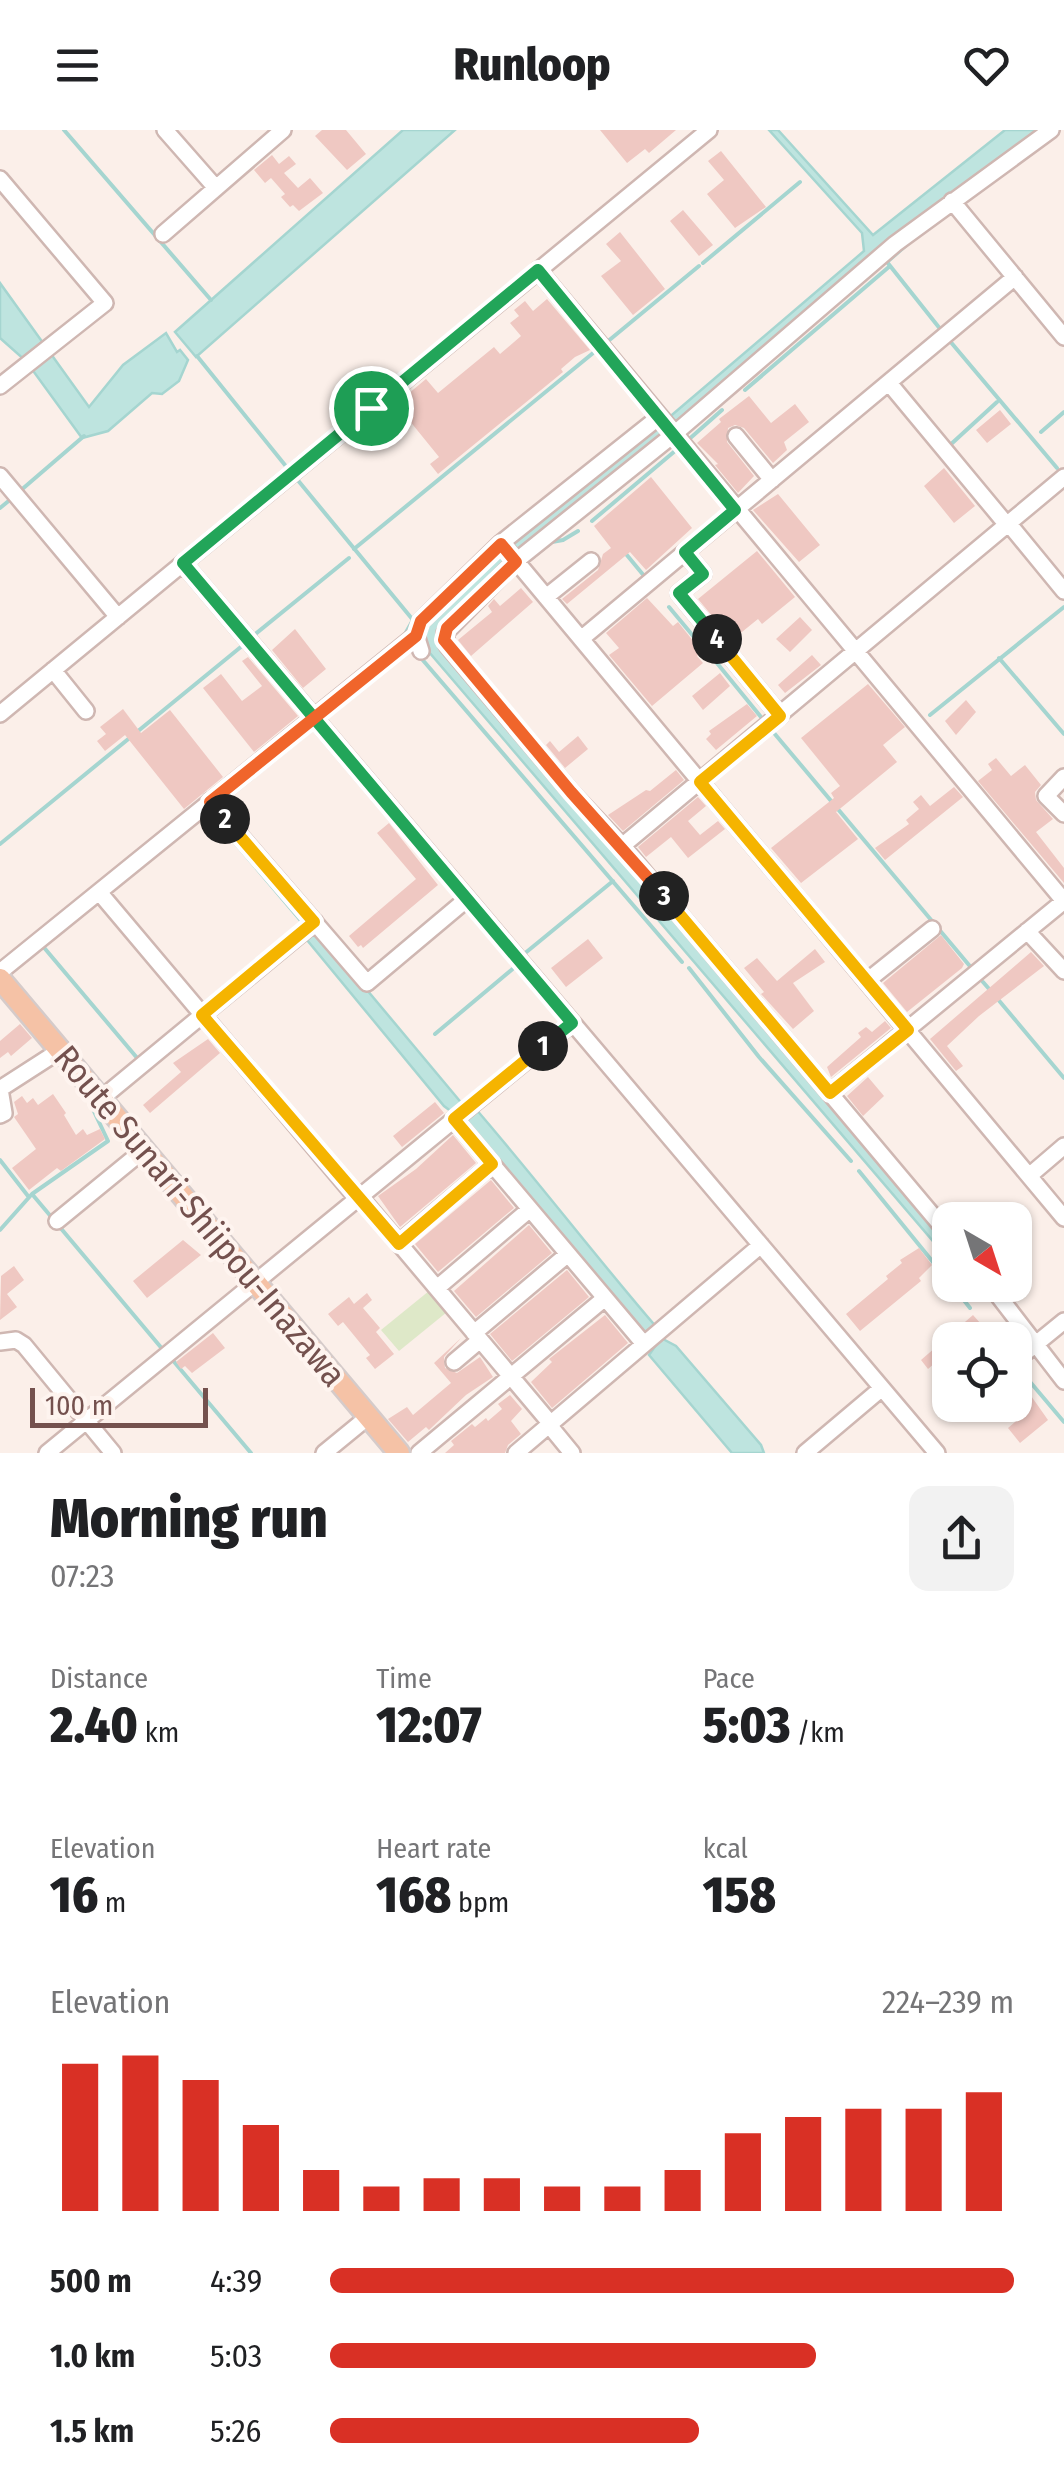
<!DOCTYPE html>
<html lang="en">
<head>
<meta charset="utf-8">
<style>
  body { margin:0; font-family:"Fira Sans Condensed",sans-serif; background:#f2f2f2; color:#202124; height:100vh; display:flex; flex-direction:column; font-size:38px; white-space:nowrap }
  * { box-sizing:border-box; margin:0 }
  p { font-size:32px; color:#757577 }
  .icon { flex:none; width:55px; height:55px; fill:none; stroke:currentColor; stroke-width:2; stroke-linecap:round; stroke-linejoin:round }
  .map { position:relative; height:1323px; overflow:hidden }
  .details { display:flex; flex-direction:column; background:#fff; flex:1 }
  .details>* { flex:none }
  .needle { width:65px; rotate:141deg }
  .controls { position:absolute; left:932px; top:1072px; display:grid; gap:20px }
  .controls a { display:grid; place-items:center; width:100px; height:100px; border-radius:20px; background:#fff; box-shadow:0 2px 8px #0004; font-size:50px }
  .scale { position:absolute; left:30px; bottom:25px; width:178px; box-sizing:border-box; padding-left:10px; border:5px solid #74514e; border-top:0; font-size:28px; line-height:35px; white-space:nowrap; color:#74514e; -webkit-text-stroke:8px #fef4ef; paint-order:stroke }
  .pin { position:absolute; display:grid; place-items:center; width:85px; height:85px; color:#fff; margin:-42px; border:5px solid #fff; border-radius:50%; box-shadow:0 2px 10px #0007 }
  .km { position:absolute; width:50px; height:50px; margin:-25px; border-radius:50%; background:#222; color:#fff; font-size:28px; line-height:50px; text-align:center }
  .round { display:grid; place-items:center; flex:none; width:105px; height:105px; border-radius:20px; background:#f2f2f2 }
  .summary { display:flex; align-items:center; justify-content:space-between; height:170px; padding:0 50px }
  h1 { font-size:55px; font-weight:800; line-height:75px }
  .metrics { display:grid; grid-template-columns:repeat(3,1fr); gap:15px; height:170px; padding:10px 50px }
  .metrics div { display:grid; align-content:center }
  .metrics b { font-size:50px; font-weight:800 }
  .metrics small { font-size:28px; font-weight:400 }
  .metrics p { font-size:28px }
  .chart { height:280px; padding:20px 50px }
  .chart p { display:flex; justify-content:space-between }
  .chart svg { width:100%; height:180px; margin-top:10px; stroke:#d93025; stroke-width:6 }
  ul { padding:0 50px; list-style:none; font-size:32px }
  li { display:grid; grid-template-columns:160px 120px 1fr; align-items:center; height:75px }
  li i { height:25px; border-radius:12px; background:#d93025 }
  header { display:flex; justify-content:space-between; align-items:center; height:130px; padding:0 50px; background:#fff; font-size:45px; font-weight:800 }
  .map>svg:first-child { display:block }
</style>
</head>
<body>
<header><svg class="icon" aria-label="menu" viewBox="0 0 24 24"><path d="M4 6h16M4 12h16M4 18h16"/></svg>Runloop<svg class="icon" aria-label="heart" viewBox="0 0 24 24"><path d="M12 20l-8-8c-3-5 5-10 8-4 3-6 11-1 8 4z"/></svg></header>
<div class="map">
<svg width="1064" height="1323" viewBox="0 0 1064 1323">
  <rect width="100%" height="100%" fill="#fbefe9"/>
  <!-- green -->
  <path fill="#dee8c8" d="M429,1161L447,1182L399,1221L381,1200Z"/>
  <!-- water -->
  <path fill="#bee4df" stroke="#a5d5d0" stroke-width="2.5" d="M403,0H455L196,227L175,202Z
    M769,0H778L873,105L1005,0H1041L440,498L617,719L950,1116V1131L429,522L423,511L425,493L498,422L666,290L864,121L862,103Z
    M0,153L89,277L123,235L166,203L177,222L180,220L188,230L179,251L162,264L152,263L108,301L82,308L26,231L0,208Z
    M316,799L464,976L452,982L444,976L307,810Z
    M475,978C538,1051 595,1126 658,1199L646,1210L464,989Z
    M661,1208L676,1216L761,1315L764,1323H732L649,1225Z"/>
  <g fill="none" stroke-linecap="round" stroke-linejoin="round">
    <!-- stream -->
    <path stroke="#a5d5d0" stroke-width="4" d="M64,0L211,170
      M193,88L208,75
      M912,110L887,132L941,200
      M703,133L800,52
      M949,210L1057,338
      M607,212L699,136
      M197,226L289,340
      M745,260L890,136
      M1041,302L1064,282
      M687,311L722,280
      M949,316L997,272
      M296,348L413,490L404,506
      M20,361L84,306
      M0,378L11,369
      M592,391L675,321
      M354,419L598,219
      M626,424L645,447
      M523,435L552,412L563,410L578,401
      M669,477L704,519
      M253,506L349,428
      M712,527L761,587
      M421,528L682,832
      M999,528L1064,604
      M930,585L1064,477
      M774,603L974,841
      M209,682L303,793
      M0,714L242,516
      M41,814L138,929
      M524,824L613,751
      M689,838L759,927L851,1031
      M983,852L990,860
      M996,867L1064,948
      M435,904L515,837
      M0,1030L28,1066
      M859,1041L950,1153
      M32,1064L164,1221
      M0,1100L32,1064L108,1011L90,973
      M952,1155L970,1178
      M984,1195L996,1210
      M170,1227L251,1323
      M1015,1234L1064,1292"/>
  </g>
  <!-- building -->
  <path fill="#efc8c2" d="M322,0H346L366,24L347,40L315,6Z
    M600,0H676L649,23L645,19L627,33Z
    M721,21L766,77L735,98L707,64L724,50L708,31Z
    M272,25L279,34L289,26L296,34L284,43L298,58L310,48L323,63L299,81L293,75L290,77L281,67L285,64L271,48L265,53L254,40Z
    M683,80L713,115L699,126L670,91Z
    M620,102L665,159L633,185L601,146L621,131L606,114Z
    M547,169L590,220L575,227L561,239L563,242L438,344L430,334L439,327L396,274L426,249L438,263L494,217L500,224L521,206L510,193L519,186L514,180L525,171L533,181Z
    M749,266L771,293L795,274L809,292L784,312L787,320L773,333L744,298L735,295L728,298L727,312L754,346L738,363L715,335L718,334L697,313L721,292L719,289Z
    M1000,280L1011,294L987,313L976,300Z
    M944,338L975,376L954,393L924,356Z
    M651,347L692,398L646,440L630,422L567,474L562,469L598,440L603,424L611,418L594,396Z
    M778,364L820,415L799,432L753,380Z
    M757,421L795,467L762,494L758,489L732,510L698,469Z
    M521,458L533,472L471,526L458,510L492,482L488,476L494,469L500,476Z
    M647,468L673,496L678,492L702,522L697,526L703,533L652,576L609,525L619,518L606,503Z
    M800,487L812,500L790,522L776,509Z
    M295,499L326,539L303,558L272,520Z
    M812,525L821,535L785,563L778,555Z
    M248,527L298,586L254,622L203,558L221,544L242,571L262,556L242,531Z
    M720,543L730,556L703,580L692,566Z
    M868,554L905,597L883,615L897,632L836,682L858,709L801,753L771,718L834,668L831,663L840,656L801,608Z
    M966,570L976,582L956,605L945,591Z
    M747,574L757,586L716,620L706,609L711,604L709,601Z
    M123,579L141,603L170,580L223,647L184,679L125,605L105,621L97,611L106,604L100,597Z
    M578,606L588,619L565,638L546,615L550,611L559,622Z
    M996,628L1011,646L1025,635L1041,655L1035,662L1036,670L1053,689L1036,702L1064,738V753L978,651L992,640L988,634Z
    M676,640L684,650L623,701L608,685L646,660L650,661Z
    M954,657L963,667L885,730L875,718L909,694L906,690L919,679L913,672L921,665L930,676Z
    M698,667L706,676L688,691L700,705L718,691L725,699L688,728L671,707L646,727L638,717Z
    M389,693L438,755L363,818L361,815L358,817L349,806L416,749L377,703Z
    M941,805L964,834L962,838L907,882L883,853Z
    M588,809L603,828L566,857L551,838Z
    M815,819L825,832L793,853L814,881L793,899L761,864L764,862L744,838L757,828L777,851Z
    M1031,822L1044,836L979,886L947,916L963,936L956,941L930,909Z
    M885,891L891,898L831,947L827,937L861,907L858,903L866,897L872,902Z
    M20,894L32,908L11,926L8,922L0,928V911Z
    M208,909L220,923L150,983L143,975L181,942L173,933Z
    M868,947L884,966L863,986L847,966Z
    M53,964L66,983L64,985L76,1005L83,999L87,1005L100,999L105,1009L61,1041L57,1038L29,1060L12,1038L36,1019L14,987L18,984L14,972L22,966L27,973L33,968L38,975Z
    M435,972L444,983L402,1017L393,1006Z
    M453,1005L476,1033L400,1097L378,1066L416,1039Z
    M491,1050L514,1078L438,1142L415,1114Z
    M529,1095L552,1123L476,1187L454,1161Z
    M183,1110L201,1125L147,1168L133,1151Z
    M919,1118L932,1135L919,1148L921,1151L860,1201L846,1184L888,1149L886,1146L902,1133L900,1130Z
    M14,1136L24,1150L7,1164L17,1177L0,1190L1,1146Z
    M567,1140L589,1167L512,1231L490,1204Z
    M367,1163L372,1170L363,1178L380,1198L376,1202L394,1224L375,1239L366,1228L370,1225L343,1192L338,1196L328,1184L349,1167L354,1174Z
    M605,1185L628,1213L552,1278L531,1252L552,1232L549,1229Z
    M973,1185L981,1194L963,1210H950V1220L928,1239L921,1230Z
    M213,1203L225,1218L192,1243L185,1236L181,1239L176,1232Z
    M461,1208L444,1227L445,1238L457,1243L480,1227L493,1247L466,1265L429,1300L426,1297L408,1312L388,1289L407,1277L413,1285L451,1253L434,1233Z
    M1015,1243L1048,1290L1020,1313L1008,1298L1015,1292Z
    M510,1265L522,1279L511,1291L521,1304L508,1315L505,1323H445L454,1315L451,1311L472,1294L475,1297L486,1288L488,1291L502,1279L498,1274Z"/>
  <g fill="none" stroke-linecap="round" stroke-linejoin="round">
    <defs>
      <path id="minor" d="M165,0L216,58
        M0,49L105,173L0,256
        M952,71L1064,207
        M163,104L283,0
        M538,140L1064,771
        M889,253L1007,395
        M736,306L772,350
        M0,346L118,487
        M1009,394L1064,461
        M501,413L1064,1088
        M685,422L703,444L679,463L780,586
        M183,433L937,1323
        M546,467L591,431
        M581,509L1015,147
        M421,521L416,505L421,491L501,413L659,287
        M53,540L86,581
        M0,584L709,0
        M1064,647L1046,666L1064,684
        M210,671L367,853L467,769
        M622,716L1064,347
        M99,762L357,1068
        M1027,801L1064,841
        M0,842L416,505
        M867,851L932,799
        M830,963L1064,771
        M102,968L315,792
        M0,985L4,983L0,959L62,919
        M454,989L644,1214
        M1029,1046L1064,1016
        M360,1067L551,1294
        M57,1091L145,1019
        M950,1106L622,716L571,662L447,515L445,503L516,431L673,305L895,114L1051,0
        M399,1113L492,1034
        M990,1155L1064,1251
        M437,1158L530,1079
        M474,1203L568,1124
        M0,1212L16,1210L24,1215L113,1323
        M1020,1227L1064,1191
        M454,1232L480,1210
        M549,1295L572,1323
        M47,1323L572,893
        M324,1323L368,1287
        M419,1323L605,1168
        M516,1323L761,1115
        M805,1323L882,1258"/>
      <path id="major" d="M0,849L399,1323"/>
    </defs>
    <!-- minor casing -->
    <use href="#minor" stroke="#cfb7b2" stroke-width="20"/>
    <!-- major casing -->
    <use href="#major" stroke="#d5cbca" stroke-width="25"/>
    <!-- minor -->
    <use href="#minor" stroke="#fff" stroke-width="15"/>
    <!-- major -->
    <use href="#major" stroke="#f5c2a6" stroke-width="20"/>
  </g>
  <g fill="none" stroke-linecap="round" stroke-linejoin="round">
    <defs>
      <path id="split-1" d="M371,278L183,433L572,893L543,916"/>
      <path id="split-2" d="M225,689L314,792L202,885L399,1114L492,1034L454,989L543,916"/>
      <path id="split-3" d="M225,689L210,672L416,506L421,491L501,414L516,432L447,498L444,510L571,662L664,766"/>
      <path id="split-4" d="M664,766L830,963L908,900L700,652L780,586L717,509"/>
      <path id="split-5" d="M371,278L538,140L735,380L685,422L703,444L679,463L717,509"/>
    </defs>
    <!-- split-1 casing -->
    <use href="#split-1" stroke="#fff" stroke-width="20"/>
    <!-- split-2 casing -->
    <use href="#split-2" stroke="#fff" stroke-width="20"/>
    <!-- split-3 casing -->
    <use href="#split-3" stroke="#fff" stroke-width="20"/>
    <!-- split-4 casing -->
    <use href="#split-4" stroke="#fff" stroke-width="20"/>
    <!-- split-5 casing -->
    <use href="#split-5" stroke="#fff" stroke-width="20"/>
    <!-- split-1 -->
    <use href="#split-1" stroke="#22a559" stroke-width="12"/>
    <!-- split-2 -->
    <use href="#split-2" stroke="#f5b400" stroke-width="12"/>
    <!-- split-3 -->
    <use href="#split-3" stroke="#f0652b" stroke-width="12"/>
    <!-- split-4 -->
    <use href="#split-4" stroke="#f5b400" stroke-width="12"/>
    <!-- split-5 -->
    <use href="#split-5" stroke="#22a559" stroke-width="12"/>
  </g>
  <g text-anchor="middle" stroke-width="8" stroke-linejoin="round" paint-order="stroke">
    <!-- street labels -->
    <g font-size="35" fill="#74514e" stroke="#fef4ef">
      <text transform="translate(200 1086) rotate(50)" y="12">Route Sunari-Shiipou-Inazawa</text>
    </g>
  </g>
</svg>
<div class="controls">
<a><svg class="needle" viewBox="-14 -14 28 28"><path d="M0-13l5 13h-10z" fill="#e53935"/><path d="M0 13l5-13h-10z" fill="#757577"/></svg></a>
<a><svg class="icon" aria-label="locate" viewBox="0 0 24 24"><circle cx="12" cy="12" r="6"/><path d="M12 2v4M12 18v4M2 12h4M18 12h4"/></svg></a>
</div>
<div class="scale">100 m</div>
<div class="pin" style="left:371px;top:278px;background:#1e9e55"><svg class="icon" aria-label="arrive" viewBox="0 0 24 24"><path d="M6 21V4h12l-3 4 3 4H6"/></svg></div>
<b class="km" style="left:543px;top:916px">1</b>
<b class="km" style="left:225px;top:689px">2</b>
<b class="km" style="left:664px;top:766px">3</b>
<b class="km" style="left:717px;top:509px">4</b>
</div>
<section class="details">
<div class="summary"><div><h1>Morning run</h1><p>07:23</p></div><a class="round"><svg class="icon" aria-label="share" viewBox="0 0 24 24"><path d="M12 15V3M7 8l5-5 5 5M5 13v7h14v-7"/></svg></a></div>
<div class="metrics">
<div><p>Distance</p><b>2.40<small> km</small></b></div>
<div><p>Time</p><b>12:07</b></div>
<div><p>Pace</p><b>5:03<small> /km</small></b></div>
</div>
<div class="metrics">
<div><p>Elevation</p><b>16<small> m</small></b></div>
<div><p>Heart rate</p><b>168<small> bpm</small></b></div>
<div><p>kcal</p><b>158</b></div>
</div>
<div class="chart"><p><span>Elevation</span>224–239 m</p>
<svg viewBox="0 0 160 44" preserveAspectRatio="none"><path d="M5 44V8M15 44V6M25 44V12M35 44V23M45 44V34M55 44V38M65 44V36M75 44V36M85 44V38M95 44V38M105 44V34M115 44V25M125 44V21M135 44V19M145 44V19M155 44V15"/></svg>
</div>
<ul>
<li><b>500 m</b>4:39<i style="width:100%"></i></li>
<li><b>1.0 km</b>5:03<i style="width:71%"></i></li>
<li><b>1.5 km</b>5:26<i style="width:54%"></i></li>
</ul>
</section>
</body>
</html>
